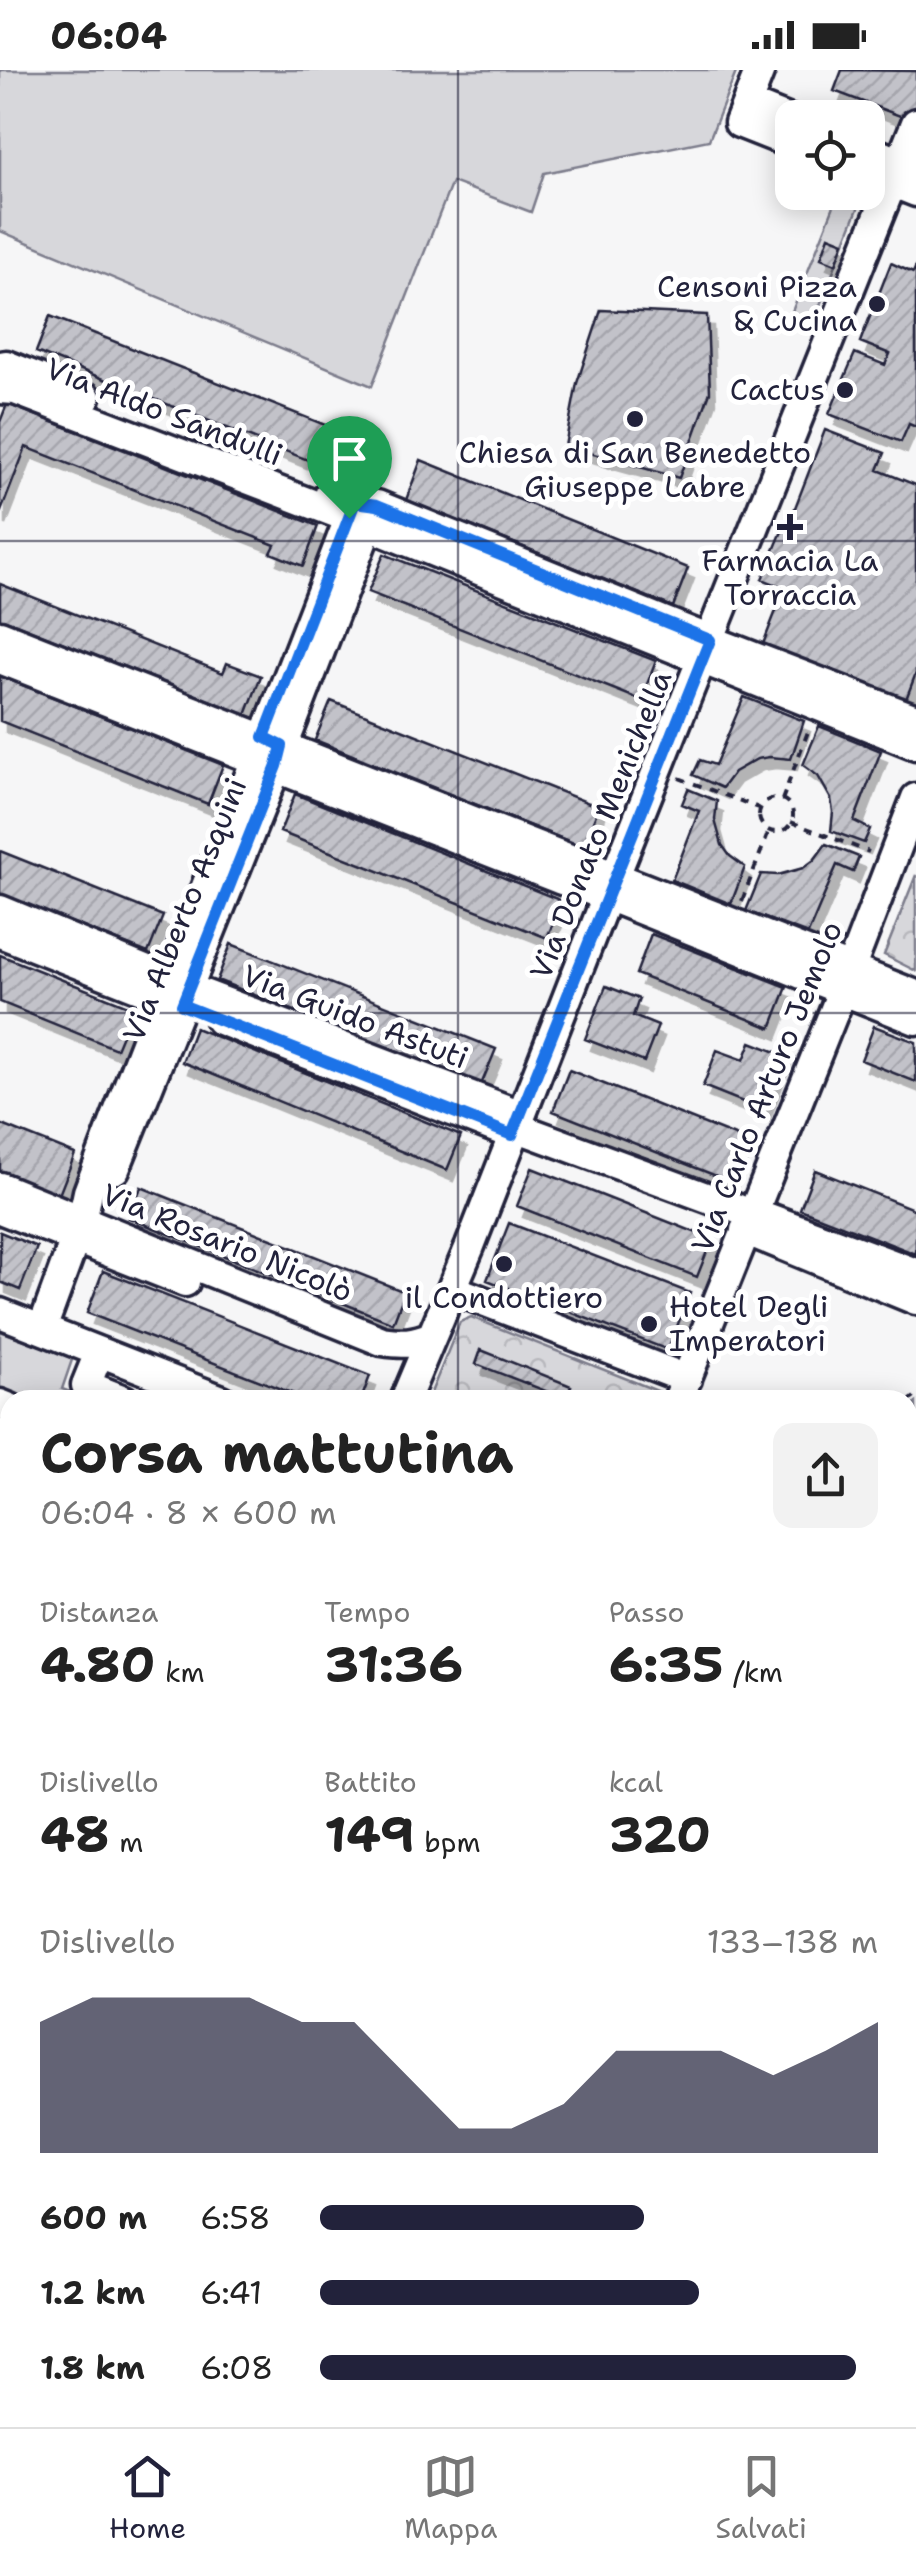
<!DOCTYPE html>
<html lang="it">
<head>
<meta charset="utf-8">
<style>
  body { margin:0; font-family:"Shantell Sans",sans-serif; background:#f2f2f2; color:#222; height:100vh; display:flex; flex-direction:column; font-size:38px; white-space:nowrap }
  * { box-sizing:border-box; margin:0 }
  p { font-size:32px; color:#767676 }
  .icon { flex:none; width:55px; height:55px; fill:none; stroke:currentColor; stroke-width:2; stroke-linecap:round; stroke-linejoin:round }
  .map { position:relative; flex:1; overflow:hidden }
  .panel { position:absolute; left:0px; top:1320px; width:918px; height:1038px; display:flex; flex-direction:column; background:#fff; border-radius:30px 30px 0 0; box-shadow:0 5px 25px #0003 }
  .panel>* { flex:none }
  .fabs { position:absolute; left:775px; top:30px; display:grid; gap:20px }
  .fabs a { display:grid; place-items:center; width:110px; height:110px; border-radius:20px; background:#fff; box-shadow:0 5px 25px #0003; font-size:50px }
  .pin { position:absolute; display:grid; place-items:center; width:85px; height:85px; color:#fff; margin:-102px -42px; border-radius:50% 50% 50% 0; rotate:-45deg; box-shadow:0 0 10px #0007 }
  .pin .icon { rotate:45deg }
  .round { display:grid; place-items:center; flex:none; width:105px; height:105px; border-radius:20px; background:#f2f2f2 }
  .summary { display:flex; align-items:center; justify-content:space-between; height:170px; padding:0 40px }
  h1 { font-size:55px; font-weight:700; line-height:75px }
  .figures { display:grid; grid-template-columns:repeat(3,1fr); gap:15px; height:170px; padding:10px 40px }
  .figures div { display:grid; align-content:center }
  .figures b { font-size:50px; font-weight:700 }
  .figures small { font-size:28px; font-weight:400 }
  .figures p { font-size:28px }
  .chart { height:280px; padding:20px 40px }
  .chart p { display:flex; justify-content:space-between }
  .chart svg { width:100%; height:180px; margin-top:10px; fill:#22223b; opacity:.7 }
  ul { padding:0 40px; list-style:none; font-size:32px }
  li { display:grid; grid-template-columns:160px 120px 1fr; align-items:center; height:75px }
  li i { height:25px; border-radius:12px; background:#22223b }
  .status { display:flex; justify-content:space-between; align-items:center; height:70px; padding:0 50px; background:#fff; direction:ltr }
  .status svg { height:28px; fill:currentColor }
  .tab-bar { display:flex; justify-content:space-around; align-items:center; height:140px; border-top:2px solid #e0e0e0; background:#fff; font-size:28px; color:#767676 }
  .tab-bar a { display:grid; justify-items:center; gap:5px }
  .tab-bar .current { color:#22223b }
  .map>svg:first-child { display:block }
</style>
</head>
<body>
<div class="status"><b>06:04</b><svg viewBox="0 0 49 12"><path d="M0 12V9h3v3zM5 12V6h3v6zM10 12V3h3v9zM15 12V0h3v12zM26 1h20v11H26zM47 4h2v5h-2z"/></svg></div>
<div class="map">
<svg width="916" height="2357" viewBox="0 0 916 2357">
  <defs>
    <pattern id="industrial-furrows" width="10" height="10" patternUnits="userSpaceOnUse" patternTransform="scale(2.5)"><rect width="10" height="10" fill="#e6e6e9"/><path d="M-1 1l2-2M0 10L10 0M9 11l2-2" fill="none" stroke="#c5c5c9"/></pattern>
    <pattern id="forest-crowns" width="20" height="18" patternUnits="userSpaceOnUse" patternTransform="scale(2.5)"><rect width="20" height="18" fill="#d7d7db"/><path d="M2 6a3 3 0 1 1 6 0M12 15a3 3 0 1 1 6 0" fill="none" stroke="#b8b8bd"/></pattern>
    <pattern id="building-hatch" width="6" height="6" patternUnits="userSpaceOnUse" patternTransform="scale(2.5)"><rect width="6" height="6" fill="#c2c2c9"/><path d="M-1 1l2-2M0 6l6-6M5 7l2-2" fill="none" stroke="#a6a6ae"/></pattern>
    <filter id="shadow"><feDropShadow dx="6" dy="11" stdDeviation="0" flood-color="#0004"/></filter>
  </defs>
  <rect width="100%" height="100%" fill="#f6f6f7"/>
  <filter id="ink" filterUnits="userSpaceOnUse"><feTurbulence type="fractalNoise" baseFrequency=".01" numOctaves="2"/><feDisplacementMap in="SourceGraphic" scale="20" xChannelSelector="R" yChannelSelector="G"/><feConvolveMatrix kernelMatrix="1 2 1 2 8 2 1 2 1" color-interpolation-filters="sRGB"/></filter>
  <g filter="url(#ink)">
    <!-- industrial -->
    <path fill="url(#industrial-furrows)" d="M604,2348H678L667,2357H609Z"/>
    <!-- green -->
    <path fill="#d7d7db" stroke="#7c7c8b" stroke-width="2.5" d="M0,0H737L709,70L544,103L531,142L452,112L372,316L0,161Z
      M839,123H856L859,136L813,253L791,244Z
      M0,1261L73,1287L62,1319L92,1330H15L0,1324Z
      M916,1333V1426L908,1433V1339Z
      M10,1461V1699L0,1689V1484Z
      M0,1761L10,1771V1959L0,1948Z
      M0,1986L10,1996V2192L0,2202Z
      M10,2343V2348H84L64,2357H0V2351Z
      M380,2348H533L540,2357H388Z"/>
    <!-- forest -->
    <path fill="url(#forest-crowns)" stroke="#7c7c8b" stroke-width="2.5" d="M916,805V901L884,885Z
      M471,1247L660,1322L657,1330H428L460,1252Z"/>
    <!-- building -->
    <path fill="url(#building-hatch)" stroke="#22223b" stroke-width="2.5" filter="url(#shadow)" d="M842,0L916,1V52L834,21Z
      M829,166L844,172L836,194L821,188Z
      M891,193L913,203L916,196V357L909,354L901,372L829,344L855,283L885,295L890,284L860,272Z
      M601,240L707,245L710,322L679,408L565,376L577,313Z
      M50,246L358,368L343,404L36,282Z
      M7,334L318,456L303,496L271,483L275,475L26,377L0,444V352Z
      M825,360L885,383L878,400L916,415V603L905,632L763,574L781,528L792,531L795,522L762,509L790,442L793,443Z
      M421,390L688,498L673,537L406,430Z
      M384,484L656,591L641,630L368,522Z
      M0,514L223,603L227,593L261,606L246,645L0,548Z
      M0,606L223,695L208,734L0,651Z
      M744,627L804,651L791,689L770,687L757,689L734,702L722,718L693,705L700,690L715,695Z
      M331,631L599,737L583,777L315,670Z
      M819,656L881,681L854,751L870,759L864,773L831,761L833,742L831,729L818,706L803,695Z
      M688,719L717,731L715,750L722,775L730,786L745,797L731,834L672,810L699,741L682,734Z
      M295,724L562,831L547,868L280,762Z
      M826,774L859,787L853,802L837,795L808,864L746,841L761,804L778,805L803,798L814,790Z
      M0,781L163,846L148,883L0,824Z
      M651,864L787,917L771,958L636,904Z
      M231,874L496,979L481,1015L217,910Z
      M0,885L133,938L116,979L0,932Z
      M606,916L639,929L633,946L658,956L644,992L585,969Z
      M874,956L916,972V1012L861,990Z
      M195,958L461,1066L447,1100L182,992Z
      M751,972L784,985L763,1040L703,1016L717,980L744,990Z
      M569,1000L745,1070L729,1111L553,1041Z
      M0,1054L75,1084L59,1125L0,1102Z
      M532,1098L712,1169L697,1207L517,1136Z
      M815,1100L916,1140V1184L800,1139Z
      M141,1117L405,1222L393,1253L129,1148Z
      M509,1153L690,1223L668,1280L487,1210Z
      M0,1162L37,1177L20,1220L0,1212Z
      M103,1201L370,1306L361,1330H309L87,1243Z
      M481,1280L571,1316L566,1329L476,1294Z"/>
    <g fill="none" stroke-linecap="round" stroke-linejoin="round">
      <defs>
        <path id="minor" d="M747,33L760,0
          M792,51L747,33L739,53L792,74
          M868,80L916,99
          M868,103L916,122
          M0,296L6,295L86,327
          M0,319L15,320L349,448L916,675
          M330,423L355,432L377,435L710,570L916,649
          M0,565L916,925
          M0,589L559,809L607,826L916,950
          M0,840L188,918L521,1045
          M0,863L175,932
          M220,950L513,1065
          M516,1057L738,1139
          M115,1099L277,696L283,677L374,441
          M0,1117L382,1271C402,1274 413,1274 432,1266
          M0,1139L185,1212
          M753,1142L916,1203
          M745,1160L916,1230
          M452,1219L687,1309
          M0,1243L222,1330
          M42,1259L82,1150L88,1122C174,892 268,664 355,433
          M99,1283L86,1315L124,1330
          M405,1330L470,1176L607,826L916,53
          M678,1330L835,939L916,728
          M0,1334L10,1338
          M0,1364L10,1368
          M0,1420L10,1389"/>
        <path id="major" d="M0,1747L10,1758
          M0,1972L10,1983
          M359,2348L368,2357"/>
        <path id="highway" d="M908,1474L916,1467
          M908,1533L916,1525
          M0,1704L10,1715
          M0,2250L10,2242
          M0,2309L10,2301
          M279,2348L304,2357
          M563,2348L568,2357
          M84,2357L112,2348"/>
      </defs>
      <!-- minor casing -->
      <use href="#minor" stroke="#22223b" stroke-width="35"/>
      <!-- major casing -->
      <use href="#major" stroke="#22223b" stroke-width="40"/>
      <!-- highway casing -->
      <use href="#highway" stroke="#22223b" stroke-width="45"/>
      <!-- path -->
      <path stroke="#22223b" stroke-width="4" stroke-dasharray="8 8" stroke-linecap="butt" d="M679,708L759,738
        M759 745a17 17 0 1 1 34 0a17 17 0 1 1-34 0Z
        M782,730L809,659
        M791,752L869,782
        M742,831L769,761
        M908,1332L916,1326"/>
      <!-- minor -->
      <use href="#minor" stroke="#fff" stroke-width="28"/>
      <!-- major -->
      <use href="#major" stroke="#fff" stroke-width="32"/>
      <!-- highway -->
      <use href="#highway" stroke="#fff" stroke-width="38"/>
    </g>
  </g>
  <g fill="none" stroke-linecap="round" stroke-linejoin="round" filter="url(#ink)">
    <defs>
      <path id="route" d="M355,432L377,435L710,570L512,1065L182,935L277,696L282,676L264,667Z"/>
    </defs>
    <!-- route casing -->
    <use href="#route" stroke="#fff" stroke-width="20"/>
    <!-- route -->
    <use href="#route" stroke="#1a73e8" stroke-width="12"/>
  </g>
  <!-- grid -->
  <path fill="none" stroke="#22223b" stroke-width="2.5" stroke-opacity="0.55" d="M458,0V1330M0,471H916M0,943H916M0,1414H10M908,1414H916M0,1886H10M908,1886H916M458,2348V2357"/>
  <!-- markers -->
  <g fill="#22223b" stroke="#fff" stroke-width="4">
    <circle cx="877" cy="234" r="10"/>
    <circle cx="845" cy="320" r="10"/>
    <circle cx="635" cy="349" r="10"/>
    <path d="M785 442h10v10h10v10h-10v10h-10v-10h-10v-10h10z"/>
    <circle cx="504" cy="1194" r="10"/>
    <circle cx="649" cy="1254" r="10"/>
  </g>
  <g text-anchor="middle" stroke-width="10" stroke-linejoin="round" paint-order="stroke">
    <!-- poi labels -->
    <g font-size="30" fill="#22223b" stroke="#fff">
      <text x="857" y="227" text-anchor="end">Censoni Pizza<tspan x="857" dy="34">&amp; Cucina</tspan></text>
      <text x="825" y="330" text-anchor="end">Cactus</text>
      <text x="635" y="393">Chiesa di San Benedetto<tspan x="635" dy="34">Giuseppe Labre</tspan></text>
      <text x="790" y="501">Farmacia La<tspan x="790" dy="34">Torraccia</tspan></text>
      <text x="504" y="1238">il Condottiero</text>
      <text x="669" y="1247" text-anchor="start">Hotel Degli<tspan x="669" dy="34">Imperatori</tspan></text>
    </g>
    <!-- street labels -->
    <g font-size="30" fill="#22223b" stroke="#fff">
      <text transform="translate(164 342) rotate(21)" y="10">Via Aldo Sandulli</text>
      <text transform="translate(601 755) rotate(-68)" y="10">Via Donato Menichella</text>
      <text transform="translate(185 840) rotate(-68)" y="10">Via Alberto Asquini</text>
      <text transform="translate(355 947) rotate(21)" y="10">Via Guido Astuti</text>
      <text transform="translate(767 1017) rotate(-68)" y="10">Via Carlo Arturo Jemolo</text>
      <text transform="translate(227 1173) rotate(22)" y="10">Via Rosario Nicolò</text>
    </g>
  </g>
</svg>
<div class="fabs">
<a><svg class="icon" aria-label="locate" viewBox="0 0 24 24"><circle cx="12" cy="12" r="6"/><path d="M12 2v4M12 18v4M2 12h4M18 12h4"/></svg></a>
</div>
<div class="pin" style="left:349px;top:448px;background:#1e9e55"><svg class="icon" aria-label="arrive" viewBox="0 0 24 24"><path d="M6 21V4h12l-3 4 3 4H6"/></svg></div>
<section class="panel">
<div class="summary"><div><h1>Corsa mattutina</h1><p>06:04 · 8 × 600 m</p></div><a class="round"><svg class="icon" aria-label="share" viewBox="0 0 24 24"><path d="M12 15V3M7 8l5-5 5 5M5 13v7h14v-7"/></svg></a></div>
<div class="figures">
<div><p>Distanza</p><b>4.80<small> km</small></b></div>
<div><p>Tempo</p><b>31:36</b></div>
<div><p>Passo</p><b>6:35<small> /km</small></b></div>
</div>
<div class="figures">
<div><p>Dislivello</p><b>48<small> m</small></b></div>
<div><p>Battito</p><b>149<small> bpm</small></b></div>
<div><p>kcal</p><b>320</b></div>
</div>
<div class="chart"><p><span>Dislivello</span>133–138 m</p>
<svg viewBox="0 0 160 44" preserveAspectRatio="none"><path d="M0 44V12L10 6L20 6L30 6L40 6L50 12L60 12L70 25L80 38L90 38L100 32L110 19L120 19L130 19L140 25L150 19L160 12V44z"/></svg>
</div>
<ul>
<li><b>600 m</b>6:58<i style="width:58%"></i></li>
<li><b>1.2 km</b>6:41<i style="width:68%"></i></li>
<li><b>1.8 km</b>6:08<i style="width:96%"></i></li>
</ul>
</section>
</div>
<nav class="tab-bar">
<a class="current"><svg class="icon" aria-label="home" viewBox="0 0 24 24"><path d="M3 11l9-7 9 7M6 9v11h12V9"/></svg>Home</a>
<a><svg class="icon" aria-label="map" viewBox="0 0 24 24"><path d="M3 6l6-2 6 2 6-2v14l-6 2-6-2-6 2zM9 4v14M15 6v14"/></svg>Mappa</a>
<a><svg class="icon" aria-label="saved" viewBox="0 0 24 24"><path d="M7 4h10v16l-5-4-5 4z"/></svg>Salvati</a>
</nav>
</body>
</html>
